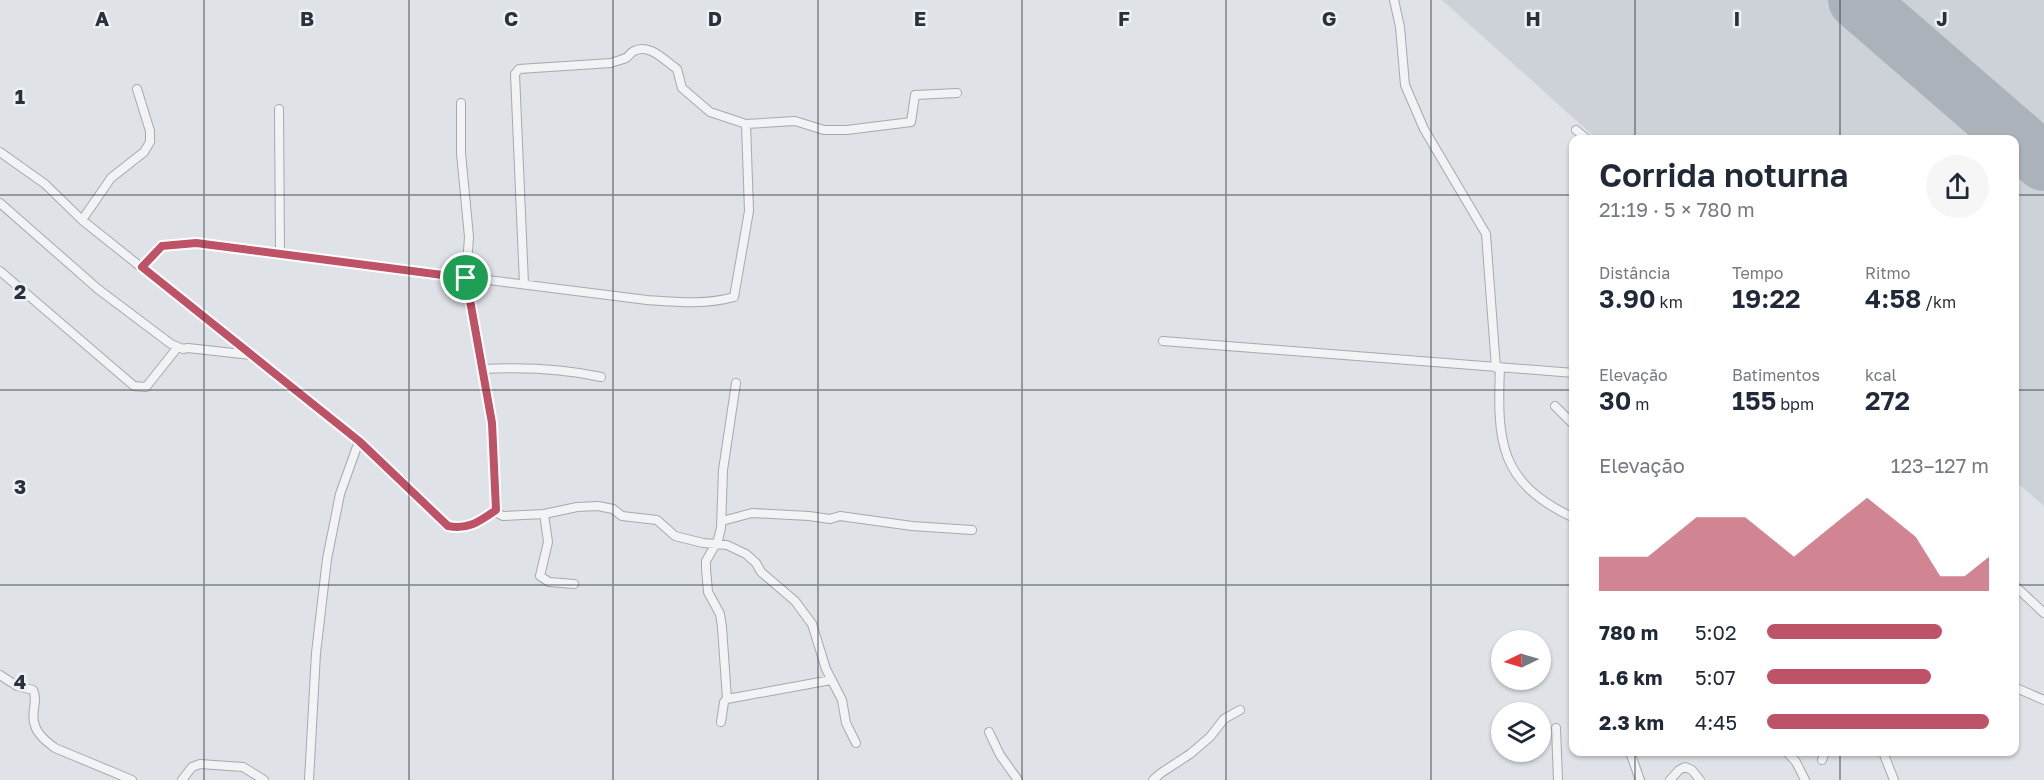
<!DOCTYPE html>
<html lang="pt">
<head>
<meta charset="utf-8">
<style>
  body { margin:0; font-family:"Golos Text",sans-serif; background:#f6f6f7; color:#1f2937; height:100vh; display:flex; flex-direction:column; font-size:22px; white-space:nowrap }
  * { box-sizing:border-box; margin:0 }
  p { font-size:20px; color:#747a83 }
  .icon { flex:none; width:33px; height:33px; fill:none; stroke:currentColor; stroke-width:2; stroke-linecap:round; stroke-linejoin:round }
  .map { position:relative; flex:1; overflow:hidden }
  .side { position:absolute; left:1569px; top:135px; width:450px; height:621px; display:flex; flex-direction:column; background:#fff; border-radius:12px; box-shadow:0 2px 4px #0004 }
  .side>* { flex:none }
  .needle { width:39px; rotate:265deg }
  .controls { position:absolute; left:1491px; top:630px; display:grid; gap:12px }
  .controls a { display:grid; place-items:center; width:60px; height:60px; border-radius:50%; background:#fff; box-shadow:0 2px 4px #0004; font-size:30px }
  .pin { position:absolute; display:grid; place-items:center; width:51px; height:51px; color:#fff; margin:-26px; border:3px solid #fff; border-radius:50%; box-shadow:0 2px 6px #0007 }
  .round { display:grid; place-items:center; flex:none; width:63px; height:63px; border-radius:32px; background:#f6f6f7 }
  .overview { display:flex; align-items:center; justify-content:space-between; height:102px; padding:0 30px }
  h1 { font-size:33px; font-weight:600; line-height:45px }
  .stats { display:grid; grid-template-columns:repeat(3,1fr); gap:9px; height:102px; padding:6px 30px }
  .stats div { display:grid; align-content:center }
  .stats b { font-size:26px; font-weight:600 }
  .stats small { font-size:16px; font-weight:400 }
  .stats p { font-size:16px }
  .chart { height:168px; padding:12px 30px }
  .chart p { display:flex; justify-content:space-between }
  .chart svg { width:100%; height:108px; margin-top:6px; fill:#be5266; opacity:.7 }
  ul { padding:0 30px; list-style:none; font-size:20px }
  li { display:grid; grid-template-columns:96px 72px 1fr; align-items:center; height:45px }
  li i { height:15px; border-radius:8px; background:#be5266 }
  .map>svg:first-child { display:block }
</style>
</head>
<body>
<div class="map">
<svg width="2044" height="780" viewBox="0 0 2044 780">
  <rect width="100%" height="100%" fill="#dfe2e7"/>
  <!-- built -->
  <path fill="#cdd2d8" d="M1442,0H2044V506L2015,481L2014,140L1597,139Z"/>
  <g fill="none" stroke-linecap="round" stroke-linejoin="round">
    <!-- runway -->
    <path stroke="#acb2ba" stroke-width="58" d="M1857,0L2044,162"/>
    <defs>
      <path id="minor" d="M1394,0L1400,27L1405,85L1424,129L1486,234L1496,368
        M461,103V153L469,237L466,278L492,423L497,513L503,516L544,514L577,507L598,506L613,509L622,516L657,520L675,536L703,543L727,545L746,554L756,563L761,572L795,601L812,624L826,669L842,700L846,723L856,743
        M279,109L280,253
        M1576,130L1588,140
        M0,152L45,184L82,220L359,441L448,526C469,530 480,521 496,510
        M0,203L98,289L171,344L183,349L188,348L251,355
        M82,220L111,178L144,152L150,142V131L137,89
        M142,267L162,246L196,243L647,300C676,302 706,305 734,297L749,211L746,124
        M0,271L134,386L146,387L177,348
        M524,284L515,74L519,69L611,63C616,61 621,60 626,58C629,56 630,53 634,51C650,43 665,61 677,69L682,88L710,112L746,124L795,121L824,130H847L911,122L915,95L957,93
        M1163,341L1574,373
        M1500,367C1497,442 1499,483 1574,518
        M482,369C523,367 561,368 601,377
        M1555,406L1574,425
        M544,514L548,542L540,576L549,582L574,584
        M722,521L752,513L809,516L830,519L840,516L912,526L972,530
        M2014,585L2044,613
        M0,675L17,686L33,690C36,696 35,702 34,709C31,728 40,737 55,748L132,780
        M2014,687L2044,700
        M727,699L831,680
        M721,722L724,702L727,699L722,627L720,614L708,592L706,569V561L718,540L721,528L723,470L736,383
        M1556,728L1558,780
        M989,732L1000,755L1018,780
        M1630,752L1640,780
        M1787,752L1796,762L1805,780
        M1883,752L1894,780
        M1822,760L1825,752
        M182,780L192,767L200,764L243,767L264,780
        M309,780L316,653L327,559L340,494L359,441
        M1153,780L1161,773L1190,754L1210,737L1224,719L1240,710
        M1670,780L1679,770L1685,767L1692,770L1700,780"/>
    </defs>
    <!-- minor casing -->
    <use href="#minor" stroke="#a5a9b0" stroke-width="10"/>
    <!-- minor -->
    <use href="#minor" stroke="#f1f3f5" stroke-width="8"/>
  </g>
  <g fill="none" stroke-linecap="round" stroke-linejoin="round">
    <defs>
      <path id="route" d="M196,243L466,278L492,423L496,510C480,521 469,530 448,526L359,441L142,267L162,246Z"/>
    </defs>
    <!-- route casing -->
    <use href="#route" stroke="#fff" stroke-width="12"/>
    <!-- route -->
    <use href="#route" stroke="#be5266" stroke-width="8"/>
  </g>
  <!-- grid -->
  <path fill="none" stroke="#2a313c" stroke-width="1.5" stroke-opacity="0.55" d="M204,0V780M409,0V780M613,0V780M818,0V780M1022,0V780M1226,0V780M1431,0V780M1635,0V140M1840,0V140M0,195H1574M2014,195H2044M0,390H1574M2014,390H2044M0,585H1574M2014,585H2044M1635,752V780M1840,752V780"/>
  <g font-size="20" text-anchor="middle" font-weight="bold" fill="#2a313c" stroke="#eef1f4" stroke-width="5" stroke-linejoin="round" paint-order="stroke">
    <text x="102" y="26">A</text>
    <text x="307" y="26">B</text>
    <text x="511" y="26">C</text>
    <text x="715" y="26">D</text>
    <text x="920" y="26">E</text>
    <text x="1124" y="26">F</text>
    <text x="1329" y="26">G</text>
    <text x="1533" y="26">H</text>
    <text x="1737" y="26">I</text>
    <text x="1942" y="26">J</text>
    <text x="20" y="104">1</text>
    <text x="20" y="299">2</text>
    <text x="20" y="494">3</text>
    <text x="20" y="689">4</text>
  </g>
</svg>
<div class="controls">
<a><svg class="needle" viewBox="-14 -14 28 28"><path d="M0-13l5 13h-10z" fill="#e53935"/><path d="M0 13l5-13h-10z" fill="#747a83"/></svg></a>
<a><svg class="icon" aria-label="layers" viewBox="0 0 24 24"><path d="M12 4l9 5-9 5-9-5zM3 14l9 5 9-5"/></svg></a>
</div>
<div class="pin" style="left:466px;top:278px;background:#1e9e55"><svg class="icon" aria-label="arrive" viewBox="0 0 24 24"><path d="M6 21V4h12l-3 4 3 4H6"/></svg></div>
<section class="side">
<div class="overview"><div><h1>Corrida noturna</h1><p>21:19 · 5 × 780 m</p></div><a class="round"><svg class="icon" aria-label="share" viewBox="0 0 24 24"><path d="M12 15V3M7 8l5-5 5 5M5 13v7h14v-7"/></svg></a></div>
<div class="stats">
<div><p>Distância</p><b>3.90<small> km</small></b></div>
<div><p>Tempo</p><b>19:22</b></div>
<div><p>Ritmo</p><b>4:58<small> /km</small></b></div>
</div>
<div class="stats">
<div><p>Elevação</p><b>30<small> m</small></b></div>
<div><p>Batimentos</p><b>155<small> bpm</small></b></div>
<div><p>kcal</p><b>272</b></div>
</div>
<div class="chart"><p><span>Elevação</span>123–127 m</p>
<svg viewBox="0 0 160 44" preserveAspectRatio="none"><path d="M0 44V30L10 30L20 30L30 22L40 14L50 14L60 14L70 22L80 30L90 22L100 14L110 6L120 14L130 22L140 38L150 38L160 30V44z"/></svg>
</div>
<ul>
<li><b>780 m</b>5:02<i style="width:79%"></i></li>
<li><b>1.6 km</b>5:07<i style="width:74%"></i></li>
<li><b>2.3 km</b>4:45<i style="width:100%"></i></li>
</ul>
</section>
</div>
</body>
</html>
